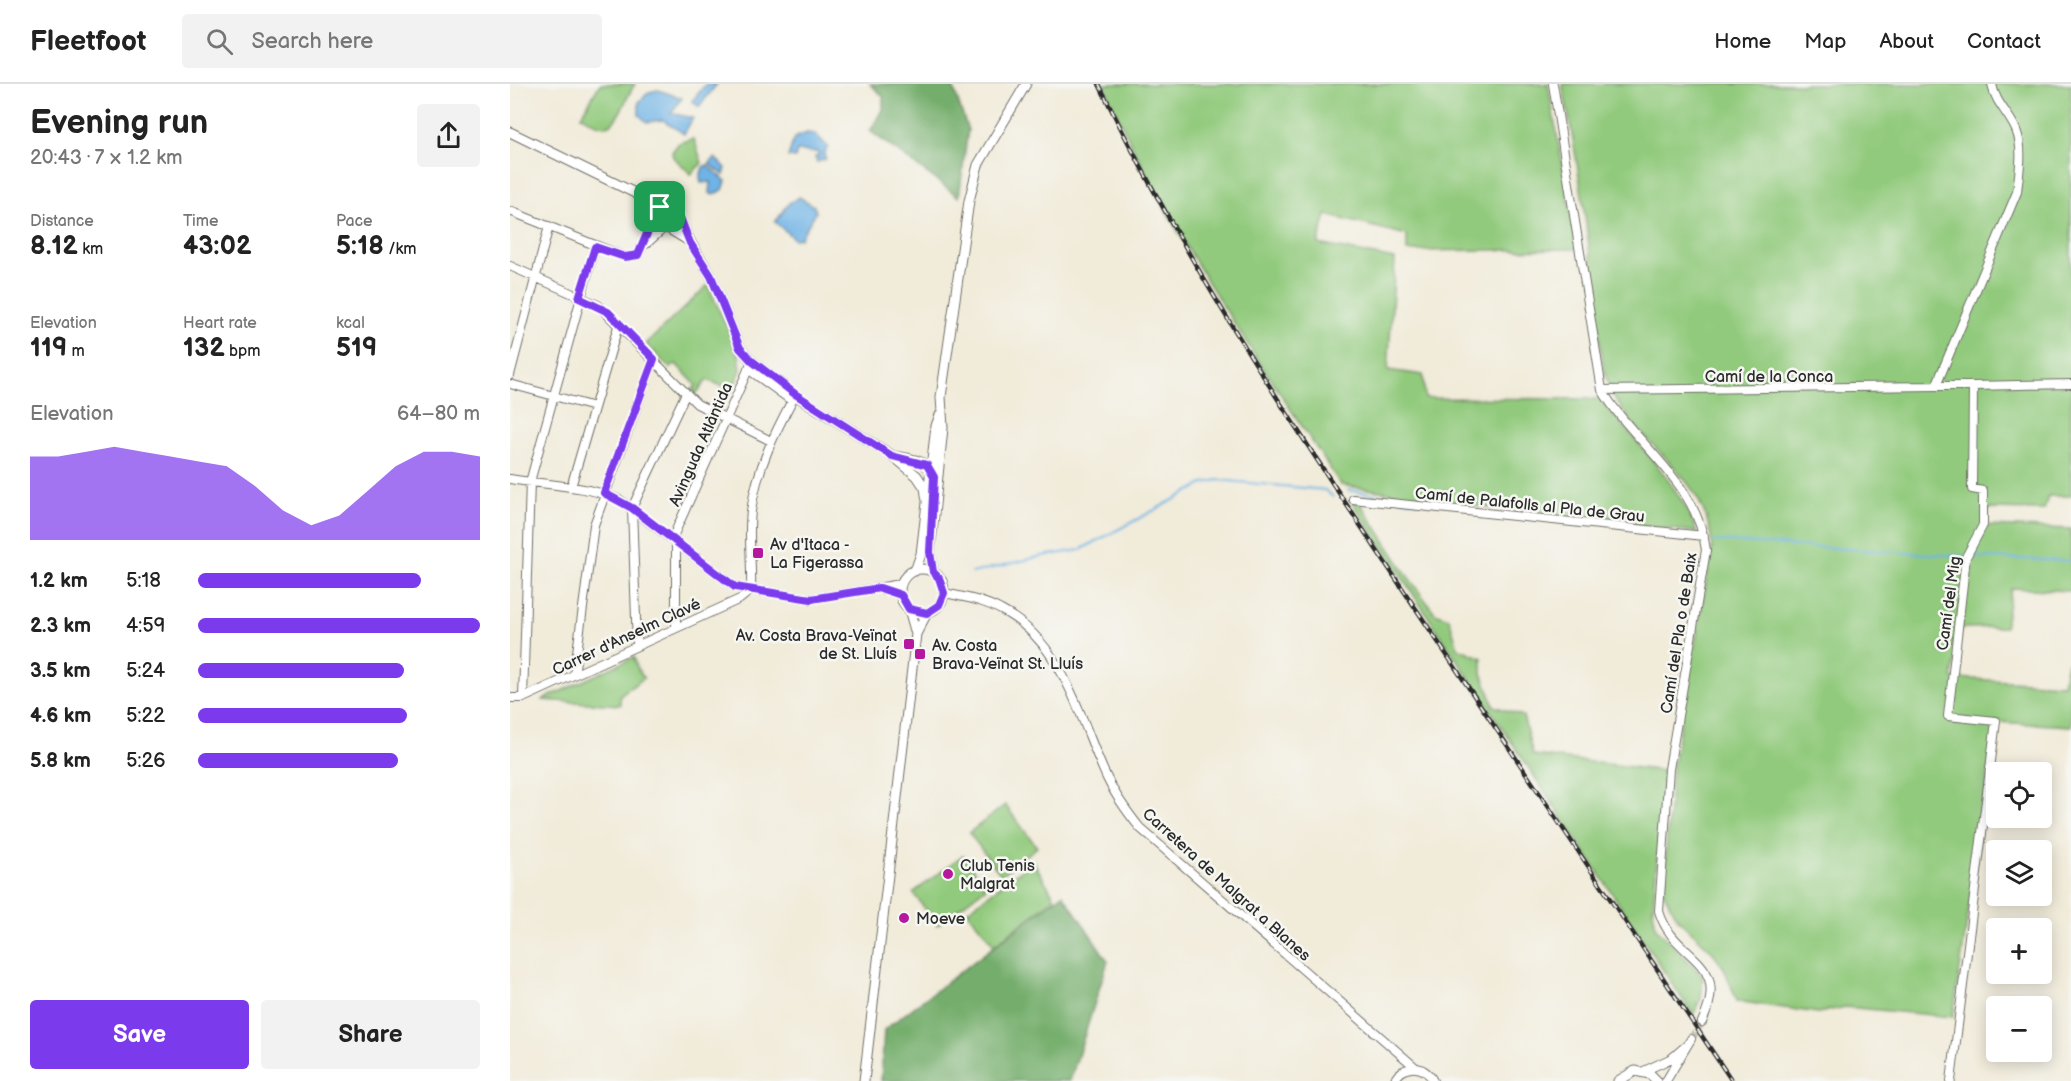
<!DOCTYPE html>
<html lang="en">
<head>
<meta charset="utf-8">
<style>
  body { margin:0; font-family:"Balsamiq Sans",sans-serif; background:#f2f2f2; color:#222; height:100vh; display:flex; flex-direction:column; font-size:22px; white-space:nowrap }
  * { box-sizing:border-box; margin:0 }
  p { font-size:20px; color:#767676 }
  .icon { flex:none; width:33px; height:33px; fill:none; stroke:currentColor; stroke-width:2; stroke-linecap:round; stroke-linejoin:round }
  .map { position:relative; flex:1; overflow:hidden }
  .sheet { display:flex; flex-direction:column; background:#fff; width:510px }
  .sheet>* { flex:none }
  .buttons { position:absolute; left:1476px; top:678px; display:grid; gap:12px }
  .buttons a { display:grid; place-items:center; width:66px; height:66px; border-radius:6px; background:#fff; box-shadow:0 3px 15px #0003; font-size:30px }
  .pin { position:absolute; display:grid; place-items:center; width:51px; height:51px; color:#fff; margin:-26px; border-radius:12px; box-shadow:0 3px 9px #0006 }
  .round { display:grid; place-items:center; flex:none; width:63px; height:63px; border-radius:6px; background:#f2f2f2 }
  .headline { display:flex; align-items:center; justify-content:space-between; height:102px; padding:0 30px }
  h1 { font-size:33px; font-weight:800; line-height:45px }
  .stats { display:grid; grid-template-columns:repeat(3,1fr); gap:9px; height:102px; padding:6px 30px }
  .stats div { display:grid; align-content:center }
  .stats b { font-size:26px; font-weight:800 }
  .stats small { font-size:16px; font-weight:400 }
  .stats p { font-size:16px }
  .chart { height:168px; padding:12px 30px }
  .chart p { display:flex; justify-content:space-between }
  .chart svg { width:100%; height:108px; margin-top:6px; fill:#7c3aed; opacity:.7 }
  .button { display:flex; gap:12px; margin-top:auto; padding:12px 30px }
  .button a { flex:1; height:69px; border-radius:6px; background:#7c3aed; color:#fff; font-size:24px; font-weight:800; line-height:69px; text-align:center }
  .button a+a { background:#f2f2f2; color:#222 }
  ul { padding:0 30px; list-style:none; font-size:20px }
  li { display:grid; grid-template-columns:96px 72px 1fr; align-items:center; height:45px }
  li i { height:15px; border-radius:8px; background:#7c3aed }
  header { display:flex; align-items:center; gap:36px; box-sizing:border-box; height:84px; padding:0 30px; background:#fff; border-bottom:2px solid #e0e0e0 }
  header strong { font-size:28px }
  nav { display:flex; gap:33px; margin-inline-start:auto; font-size:21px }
  .search { width:420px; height:54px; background:#f2f2f2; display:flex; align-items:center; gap:15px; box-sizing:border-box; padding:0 21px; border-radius:6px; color:#767676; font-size:22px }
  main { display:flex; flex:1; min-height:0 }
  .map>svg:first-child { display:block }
</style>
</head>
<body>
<header>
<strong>Fleetfoot</strong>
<div class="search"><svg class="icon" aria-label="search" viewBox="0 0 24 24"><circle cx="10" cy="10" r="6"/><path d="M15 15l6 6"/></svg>Search here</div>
<nav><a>Home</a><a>Map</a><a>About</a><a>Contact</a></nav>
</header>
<main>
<section class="sheet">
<div class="headline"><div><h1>Evening run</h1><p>20:43 · 7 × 1.2 km</p></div><a class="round"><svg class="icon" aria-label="share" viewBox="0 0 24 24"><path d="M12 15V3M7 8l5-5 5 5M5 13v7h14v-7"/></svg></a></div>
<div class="stats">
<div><p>Distance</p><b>8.12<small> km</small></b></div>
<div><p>Time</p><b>43:02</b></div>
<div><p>Pace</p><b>5:18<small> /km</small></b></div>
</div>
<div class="stats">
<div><p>Elevation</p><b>119<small> m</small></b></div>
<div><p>Heart rate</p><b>132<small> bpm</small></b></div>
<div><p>kcal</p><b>519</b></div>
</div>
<div class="chart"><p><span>Elevation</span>64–80 m</p>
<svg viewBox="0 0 160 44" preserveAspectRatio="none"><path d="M0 44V10L10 10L20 8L30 6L40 8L50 10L60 12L70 14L80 22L90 32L100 38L110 34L120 24L130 14L140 8L150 8L160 10V44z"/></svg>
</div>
<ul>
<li><b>1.2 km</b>5:18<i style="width:79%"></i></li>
<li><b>2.3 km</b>4:59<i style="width:100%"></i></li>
<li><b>3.5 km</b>5:24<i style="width:73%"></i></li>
<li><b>4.6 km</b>5:22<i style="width:74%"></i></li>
<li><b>5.8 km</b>5:26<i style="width:71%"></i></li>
</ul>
<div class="button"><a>Save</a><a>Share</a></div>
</section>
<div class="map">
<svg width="1561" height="997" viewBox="0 0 1561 997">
  <rect width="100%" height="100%" fill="#f6f6f2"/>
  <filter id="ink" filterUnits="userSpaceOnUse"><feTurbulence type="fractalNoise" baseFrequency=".0167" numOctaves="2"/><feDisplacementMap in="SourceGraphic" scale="12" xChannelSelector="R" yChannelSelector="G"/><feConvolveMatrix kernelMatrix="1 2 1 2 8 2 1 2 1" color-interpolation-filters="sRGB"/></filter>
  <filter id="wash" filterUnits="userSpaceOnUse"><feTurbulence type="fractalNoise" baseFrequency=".008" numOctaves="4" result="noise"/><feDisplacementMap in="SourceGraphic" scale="24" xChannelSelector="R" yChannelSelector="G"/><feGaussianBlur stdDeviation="1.35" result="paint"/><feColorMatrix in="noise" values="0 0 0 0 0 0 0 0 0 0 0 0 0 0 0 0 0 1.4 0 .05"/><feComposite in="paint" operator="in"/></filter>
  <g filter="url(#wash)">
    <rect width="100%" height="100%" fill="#f1ebd9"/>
    <!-- green -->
    <path fill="#92ca7d" stroke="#5e7a54" stroke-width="1.5" d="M90,0H125C117,11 107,43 95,42C87,42 78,35 71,32Z
      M594,0H1038L1067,165L897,167V151L816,131L808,160L885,175L878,286L913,291L915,314L1090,315C1124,356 1168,397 1187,448L1021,430L831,401C746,272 654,144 594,0Z
      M1052,0H1561V412H1538L1534,426L1478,425L1474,442L1561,445V507L1501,504L1495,543L1451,544L1442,594L1553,600L1557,579H1561V642L1486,638L1443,933L1335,923L1308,929L1227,917L1214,884L1201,866L1168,835L1153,807L1162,686L1202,465C1199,392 1133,366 1103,311C1089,285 1089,237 1085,208C1076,138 1067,68 1052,0Z
      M184,55L192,79L181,90L163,73L162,68L169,59Z
      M198,201L229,270L231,286L222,306L197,296L186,310L182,307L186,301L166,280L160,284L136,260Z
      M849,417L899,494L925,529L939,534L948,564L972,574V589L984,622L1013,632L1023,671L1154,687L1143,825L1146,844L1193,892L1191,915L1183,931L842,418Z
      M124,573L128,586L134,594L110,611V621L32,616Z
      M495,721L527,763L491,791L459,749Z
      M453,771L476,803L427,841L403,809Z
      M523,777L545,814L484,861L457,827Z"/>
    <!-- forest -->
    <path fill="#75ae6c" stroke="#506c4c" stroke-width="1.5" d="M360,0H442L458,46L449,113L360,47L373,26V12Z
      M553,810L598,877L560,997H371L374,946Z"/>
    <!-- water -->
    <path fill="#70b3e6" stroke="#4e6f88" stroke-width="1.5" d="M196,0H207L189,23L182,17Z
      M148,6L172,14L161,29L183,34L174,50L153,36L137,38L129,31V18L139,8Z
      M297,49L305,50L318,63L314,70L316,75L307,78L305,73L309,71L307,68L287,67L285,74L278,73L284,54Z
      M205,74L216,84L214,91L199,80Z
      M197,81L216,97L213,106L203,111L200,109L201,98L191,99L190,93L193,83Z
      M289,113L304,122L306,128L290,154L284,155L265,138L279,119Z"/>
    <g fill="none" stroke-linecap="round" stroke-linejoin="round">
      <!-- stream -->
      <path stroke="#70b3e6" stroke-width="2" d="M838,406L909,418
        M1167,453L1189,456
        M1205,457L1453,472
        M1459,473L1561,477
        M462,489L532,472L570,466L695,399L708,396L815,406L823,413"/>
    </g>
  </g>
  <g filter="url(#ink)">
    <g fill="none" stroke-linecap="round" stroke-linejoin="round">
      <!-- minor-tunnel -->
      <path stroke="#c9c5b6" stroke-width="8" stroke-dasharray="8 4" stroke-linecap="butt" d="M1181,955L1192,938"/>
      <defs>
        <path id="minor" d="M1043,0L1092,306C1125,361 1187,397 1196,466L1159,685L1149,827C1163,877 1223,874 1192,938
          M0,127L115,173L128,171L146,133
          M136,160L155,143
          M0,182L88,221L187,320L261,357
          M238,285L282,317
          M0,291L39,142
          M0,300L84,323
          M1463,302L1561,300
          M1092,306L1426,302
          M0,395C37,401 76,401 110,416L225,503L301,515L391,500
          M61,403L109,239
          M843,415L1194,452
          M162,455L242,277
          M372,505L391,511
          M241,506C242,480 238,452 241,427C247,384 265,348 285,311
          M434,509C454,513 473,516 491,526C555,559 569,635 597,694C606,713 618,729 630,744L905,983
          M166,544V459
          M127,562L122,424L176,309
          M64,591L84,441L144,275
          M0,614H13L230,515L241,506
          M13,614L20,398L85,163
          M1134,987L1162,974L1178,960
          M884,997C893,980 914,979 923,997
          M1156,997L1181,955
          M1441,997L1486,637L1438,632L1456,473L1473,441V407L1462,405L1463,302H1426L1507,108C1509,88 1514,65 1506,46C1499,29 1485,19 1482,0"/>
        <path id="tertiary" d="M0,48L133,113L164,123L181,159L201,192L230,264L242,277L285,311L383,372L407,392L415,404L417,417
          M133,113L149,139L179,157
          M383,372C398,374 414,375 422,389
          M390 507a22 22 0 1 1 44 0a22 22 0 1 1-44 0Z
          M405,487L411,470L426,342L430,331
          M423,488L420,468L433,344L431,313L459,117L468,81L516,0
          M399,525L406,550
          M354,997L406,550L417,529
          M1108,997L1125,987L1140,990L1147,997"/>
      </defs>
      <!-- minor casing -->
      <use href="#minor" stroke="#706e68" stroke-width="10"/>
      <!-- tertiary casing -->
      <use href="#tertiary" stroke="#706e68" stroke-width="11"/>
      <!-- minor -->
      <use href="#minor" stroke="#fff" stroke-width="8"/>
      <!-- tertiary -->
      <use href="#tertiary" stroke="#fff" stroke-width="9"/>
      <defs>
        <path id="rail" d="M589,0C676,181 787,347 898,513C1006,675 1114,836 1222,997"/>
      </defs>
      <!-- rail casing -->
      <use href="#rail" stroke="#2b2b2b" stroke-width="4.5"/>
      <!-- rail -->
      <use href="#rail" stroke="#f6f6f2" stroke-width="2" stroke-dasharray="7" stroke-linecap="butt"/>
    </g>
  </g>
  <g fill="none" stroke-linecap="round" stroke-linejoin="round" filter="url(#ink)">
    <defs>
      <path id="route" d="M153,121H161L167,126L180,159L201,192L230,264L242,277L285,310L382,372L417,381L424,393L420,468L423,488L429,494L434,509L429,521L417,529L399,525L391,511L370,504L301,515L225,503L122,424L94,409L144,275L98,228L69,214L85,163L115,173L128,171L147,126Z"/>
    </defs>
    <!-- route casing -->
    <use href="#route" stroke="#fff" stroke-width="12"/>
    <!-- route -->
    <use href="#route" stroke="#7c3aed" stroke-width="8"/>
  </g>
  <!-- markers -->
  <g fill="#b5179e" stroke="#f6f6f2" stroke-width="2">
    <rect x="242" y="463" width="12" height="12" rx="3"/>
    <rect x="393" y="554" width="12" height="12" rx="3"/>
    <rect x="404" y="564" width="12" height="12" rx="3"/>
    <circle cx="438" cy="790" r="6"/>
    <circle cx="394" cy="834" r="6"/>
  </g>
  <g text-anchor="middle" stroke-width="5" stroke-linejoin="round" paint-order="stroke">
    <!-- street labels -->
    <g font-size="16" fill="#2b2b2b" stroke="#f6f6f2">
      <text x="1259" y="298">Camí de la Conca</text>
      <text transform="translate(190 360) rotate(-66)" y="6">Avinguda Atlàntida</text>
      <text transform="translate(1020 420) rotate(6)" y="6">Camí de Palafolls al Pla de Grau</text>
      <text transform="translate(1438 519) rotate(-82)" y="6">Camí del Mig</text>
      <text transform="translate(1168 549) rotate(-81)" y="6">Camí del Pla o de Baix</text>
      <text transform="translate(116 552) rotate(-25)" y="6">Carrer d'Anselm Clavé</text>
      <text transform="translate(717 800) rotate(42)" y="6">Carretera de Malgrat a Blanes</text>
    </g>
    <!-- poi labels -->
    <g font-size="16" fill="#2b2b2b" stroke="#f6f6f2" text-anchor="start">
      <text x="260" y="466">Av d'Itaca -<tspan x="260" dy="18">La Figerassa</tspan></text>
      <text x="387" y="557" text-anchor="end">Av. Costa Brava-Veïnat<tspan x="387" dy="18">de St. Lluís</tspan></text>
      <text x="422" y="567">Av. Costa<tspan x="422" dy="18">Brava-Veïnat St. Lluís</tspan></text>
      <text x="450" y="787">Club Tenis<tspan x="450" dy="18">Malgrat</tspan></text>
      <text x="406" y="840">Moeve</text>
    </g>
  </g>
</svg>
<div class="buttons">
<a><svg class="icon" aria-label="locate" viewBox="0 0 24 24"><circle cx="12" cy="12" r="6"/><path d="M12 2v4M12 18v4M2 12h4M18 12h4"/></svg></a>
<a><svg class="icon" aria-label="layers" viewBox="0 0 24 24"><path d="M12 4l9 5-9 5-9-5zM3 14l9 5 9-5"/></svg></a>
<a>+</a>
<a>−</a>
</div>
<div class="pin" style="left:150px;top:123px;background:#1e9e55"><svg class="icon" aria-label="arrive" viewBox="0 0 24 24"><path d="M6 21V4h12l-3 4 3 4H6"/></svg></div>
</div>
</main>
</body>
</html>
